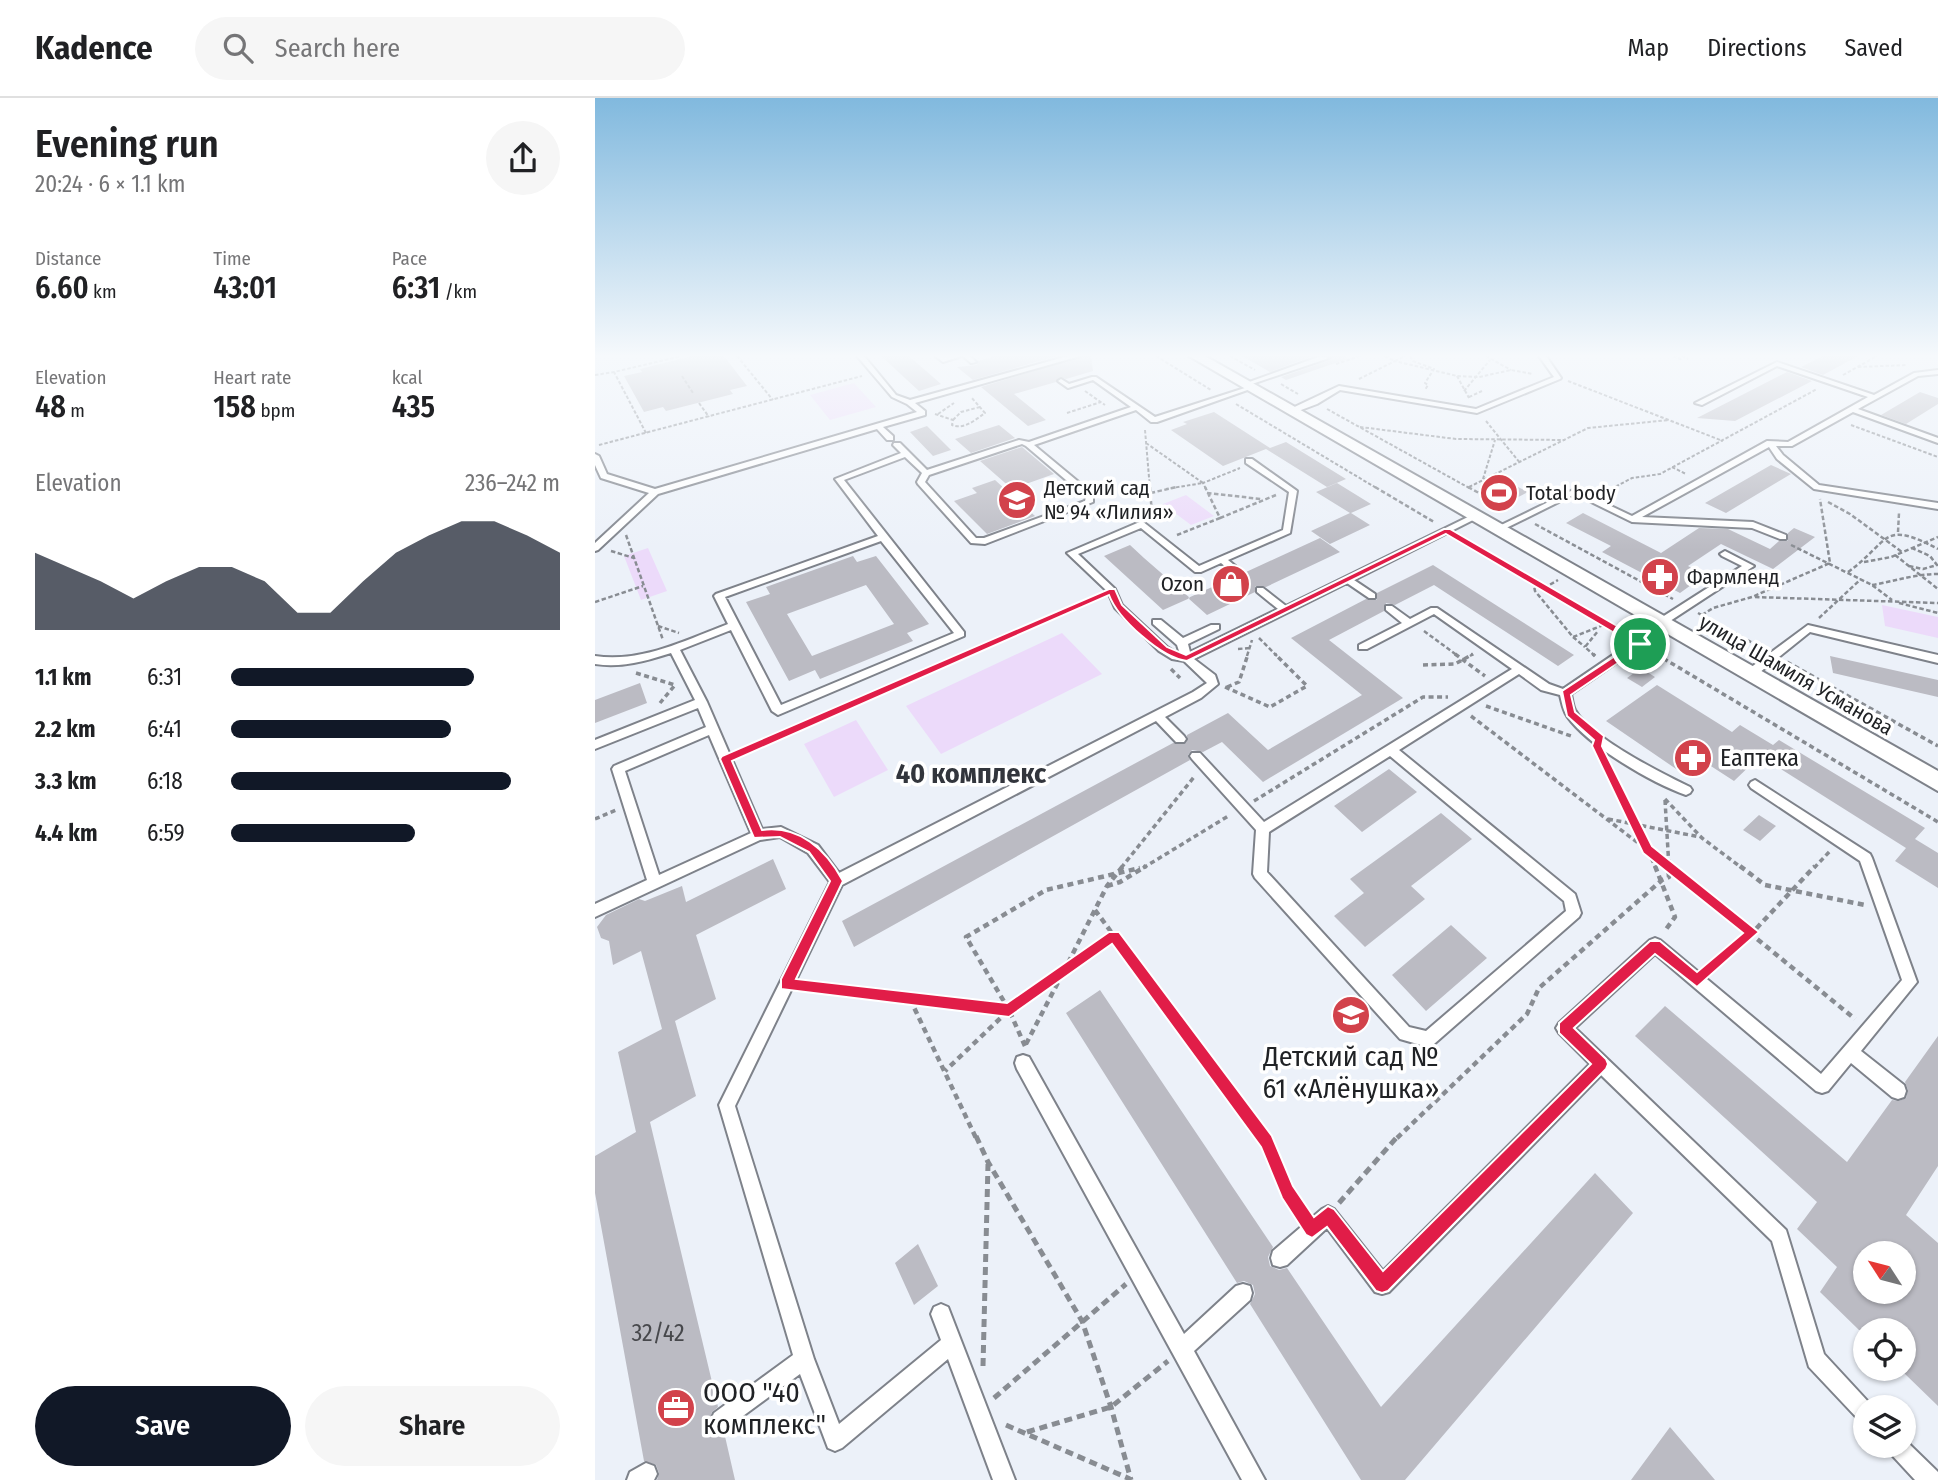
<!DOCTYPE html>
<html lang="en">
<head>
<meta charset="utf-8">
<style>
  body { margin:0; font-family:"Fira Sans Condensed",sans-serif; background:#f6f6f6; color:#202124; height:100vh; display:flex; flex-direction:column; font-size:26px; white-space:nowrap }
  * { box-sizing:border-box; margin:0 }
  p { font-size:23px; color:#757577 }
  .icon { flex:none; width:38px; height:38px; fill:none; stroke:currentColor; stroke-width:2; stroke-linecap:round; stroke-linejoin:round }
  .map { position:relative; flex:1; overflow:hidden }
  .panel { display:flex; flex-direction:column; background:#fff; width:595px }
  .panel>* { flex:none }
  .needle { width:46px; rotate:306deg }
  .tools { position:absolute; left:1258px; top:1143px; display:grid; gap:14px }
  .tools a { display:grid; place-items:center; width:63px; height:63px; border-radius:50%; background:#fff; box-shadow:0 2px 5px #0004; font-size:35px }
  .pin { position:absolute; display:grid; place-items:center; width:60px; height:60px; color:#fff; margin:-30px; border:4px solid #fff; border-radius:50%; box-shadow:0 2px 7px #0007 }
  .round { display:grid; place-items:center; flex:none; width:74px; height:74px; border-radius:37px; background:#f6f6f6 }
  .overview { display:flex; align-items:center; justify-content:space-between; height:119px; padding:0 35px }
  h1 { font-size:38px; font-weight:600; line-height:52px }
  .figures { display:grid; grid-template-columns:repeat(3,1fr); gap:10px; height:119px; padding:7px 35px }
  .figures div { display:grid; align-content:center }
  .figures b { font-size:30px; font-weight:600 }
  .figures small { font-size:19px; font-weight:400 }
  .figures p { font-size:19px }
  .chart { height:196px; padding:14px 35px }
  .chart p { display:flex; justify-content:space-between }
  .chart svg { width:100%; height:126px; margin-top:7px; fill:#111827; opacity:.7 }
  .action { display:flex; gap:14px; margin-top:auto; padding:14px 35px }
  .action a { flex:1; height:80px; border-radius:42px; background:#111827; color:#fff; font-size:28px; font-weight:600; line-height:80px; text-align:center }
  .action a+a { background:#f6f6f6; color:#202124 }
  ul { padding:0 35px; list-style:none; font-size:23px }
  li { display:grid; grid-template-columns:112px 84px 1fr; align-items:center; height:52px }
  li i { height:18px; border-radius:9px; background:#111827 }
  header { display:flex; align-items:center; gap:42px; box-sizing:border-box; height:98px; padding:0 35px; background:#fff; border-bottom:2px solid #e0e0e0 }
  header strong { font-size:33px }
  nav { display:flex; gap:38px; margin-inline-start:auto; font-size:24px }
  .search { width:490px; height:63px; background:#f6f6f6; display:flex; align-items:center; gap:18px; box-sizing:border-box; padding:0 24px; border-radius:38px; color:#757577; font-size:26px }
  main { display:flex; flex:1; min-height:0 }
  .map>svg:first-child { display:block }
</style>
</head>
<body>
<header>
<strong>Kadence</strong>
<div class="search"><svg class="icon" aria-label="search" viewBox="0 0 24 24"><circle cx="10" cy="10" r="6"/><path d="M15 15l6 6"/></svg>Search here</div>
<nav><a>Map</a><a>Directions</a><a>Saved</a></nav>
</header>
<main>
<section class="panel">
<div class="overview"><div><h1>Evening run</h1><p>20:24 · 6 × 1.1 km</p></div><a class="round"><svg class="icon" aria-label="share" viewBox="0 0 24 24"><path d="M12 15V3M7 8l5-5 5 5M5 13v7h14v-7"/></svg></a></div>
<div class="figures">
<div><p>Distance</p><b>6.60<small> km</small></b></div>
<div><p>Time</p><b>43:01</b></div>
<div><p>Pace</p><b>6:31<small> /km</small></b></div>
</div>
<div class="figures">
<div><p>Elevation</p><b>48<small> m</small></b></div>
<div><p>Heart rate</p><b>158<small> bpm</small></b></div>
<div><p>kcal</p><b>435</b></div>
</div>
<div class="chart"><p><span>Elevation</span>236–242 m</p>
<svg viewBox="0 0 160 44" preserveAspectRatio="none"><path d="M0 44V17L10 22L20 27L30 33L40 27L50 22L60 22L70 27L80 38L90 38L100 27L110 17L120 11L130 6L140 6L150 11L160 17V44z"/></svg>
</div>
<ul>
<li><b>1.1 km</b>6:31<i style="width:74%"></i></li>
<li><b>2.2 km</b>6:41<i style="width:67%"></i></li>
<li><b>3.3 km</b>6:18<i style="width:85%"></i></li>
<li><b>4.4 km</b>6:59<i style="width:56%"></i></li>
</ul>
<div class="action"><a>Save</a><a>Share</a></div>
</section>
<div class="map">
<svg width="1343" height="1382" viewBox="0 0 1343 1382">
  <rect width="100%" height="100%" fill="#ecf1f9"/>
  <!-- green -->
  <path fill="#ecdafa" d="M259,285L281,309L235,322L215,297Z
    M591,397L619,418L596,427L568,406Z
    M53,450L72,493L46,502L29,458Z
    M1287,507L1343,519V540L1290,528Z
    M467,535L507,576L346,656L311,608Z
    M261,622L293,672L239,699L209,646Z"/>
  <!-- building -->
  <path fill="#bbbbc3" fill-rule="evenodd" d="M97,258H129L152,288L135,292L138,296L71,313L68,309L49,314L29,278L47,274L45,271Z
    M286,258H314L346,286L324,293Z
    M400,258H462L378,282L362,269L382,267L383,263Z
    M487,258H496L498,273L471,281L465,279L461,284L419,296L451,322L433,328L386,289Z
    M647,258H717L675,274Z
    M736,258H751L752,261L691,282L686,279L735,262Z
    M1228,258H1263L1228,277L1206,269Z
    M1192,274L1217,283L1140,323L1102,320Z
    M1325,294L1343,300V306L1311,326L1286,317Z
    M619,314L675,350L691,344L751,381L732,389L671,351L628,368L576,332L592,326L588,324Z
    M404,327L420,340L376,355L360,341Z
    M332,328L356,352L338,358L315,334Z
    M427,349L459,376L417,391L385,363Z
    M1176,367L1196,376L1131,415L1110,405Z
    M400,382L440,418L392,436L359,403L382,395L377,390Z
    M909,382L933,394L914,404L890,391Z
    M742,385L776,406L756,415L775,427L735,446L716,433L755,415L721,394Z
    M988,415L1066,455L1104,430L1133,431L1175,451L1184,443H1193V435L1199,430L1220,439L1178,471L1126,446L1093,468L1110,477L1085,495L1007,454L1016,448L971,425Z
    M725,440L745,454L671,489L660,488V494L612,517L593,500L639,479L651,481V474Z
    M535,447L549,460L595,500L568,512L509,458Z
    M258,458L262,464L281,458L334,526L312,535L318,543L225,581L220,572L194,583L151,504L175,496L171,489ZM271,487L299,526L217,558L192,516Z
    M838,467L979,557L963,568L839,487L800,507L791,505L789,513L734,542L808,600L668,684L627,644L608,654L597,652L593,657L595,662L259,849L247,823L578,645H591L592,637L633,615L673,652L767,597L696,540L771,501L782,502V495Z
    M1235,558L1343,582V599L1238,575Z
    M1046,570L1060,579L1047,589L1032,580Z
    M45,585L52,605L0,625V602Z
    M1062,587L1137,634L1145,627L1178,647L1184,642L1330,730L1320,741L1343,755V790L1300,763L1311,750L1165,658L1139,683L1105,661L1087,675L1011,623Z
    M794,671L822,694L767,734L739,708Z
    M846,715L877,741L816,788L830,801L770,849L739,818L769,795L755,781Z
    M1164,717L1181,728L1165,743L1148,732Z
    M178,761L191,791L101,837L121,901L80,923L101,998L55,1024L123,1309L117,1314L114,1323L118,1331L129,1334L140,1382H62L64,1375L61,1367L49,1363L0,1095V1058L41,1034L23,954L67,931L46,853L18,867L14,843L6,840L2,829L11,817L44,801L50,803L87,788L91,804Z
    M856,827L892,860L831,913L797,877Z
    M505,892L678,1149L673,1159L675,1168L684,1172L692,1170L786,1309L1000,1075L1038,1115L810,1382H766L655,1206L660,1196L658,1187L649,1183L642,1185L471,915Z
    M1070,908L1252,1064L1297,1002L1304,1003L1311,1000L1313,992L1310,984L1343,938V1068L1311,1117L1343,1145V1308L1309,1275V1232H1264L1225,1194L1242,1169L1202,1131L1222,1104L1040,938ZM1270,1155H1309V1194H1270Z
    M323,1146L343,1188L319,1207L300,1165Z
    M1075,1329L1120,1382H1036Z"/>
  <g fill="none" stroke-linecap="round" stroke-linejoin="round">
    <defs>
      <path id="service" d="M262,258H269L301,297L315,302L473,258H485L320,305L330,313V317L288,329L298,338V342H292L282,331L63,396L3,452L0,453V445L54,395L6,380L0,367V356L4,358L12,376L60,391L322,314L312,306L297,299Z
        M340,258H367L348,264Z
        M368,258H375L381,264L376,265Z
        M726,258L734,260L651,288L646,287Z
        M944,258H951L966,280L965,281L882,315L745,292L722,306L698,315L691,313L744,288L881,311L959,279Z
        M1182,264L1279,297L1319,275L1343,272V276L1323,278L1263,311L1343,340V345L1258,314L1197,348H1181L1188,357L1224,387L1343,405V411L1219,391L1182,361L1174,349L1047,419L1158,424L1191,437V441H1185L1157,430L1037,424L980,396L905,433L898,431L980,391L1037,418L1172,343L1193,344L1273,299L1182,268L1107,307L1100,305Z
        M497,279H501L560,319L653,289L658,290L562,324H556L541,312L439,347L498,396V404L390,446L376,445L323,386L322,384L327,375L310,359L249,382L369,534V538L183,617L177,613L136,532L85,552L112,604L167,731L186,729L223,747L244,775L598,594L612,585L589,563L577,561L564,553L520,510L513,494L472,455L547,423L604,468L688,432L694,394L651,365V361H657L702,393L695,435L633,462L649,475V479H643L626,465L606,474H600L546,430L483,456L520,491L527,507L572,549L583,556H585L582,547L558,526V522H566L588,540L616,527H624V531L593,546L595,554L683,511L662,494V490H668L691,508L877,417L884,419L759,482L780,496V500H774L752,485L599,561L620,577L623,586L606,600L570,619L589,638L591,641L589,644H581L561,623L247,787L140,1008L219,1261L244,1326L346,1242L336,1216L339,1209L346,1206L353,1209L420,1382H398L353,1261L247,1350L240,1353L233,1350L205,1276L133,1329L126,1332L119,1329L116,1322L119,1315L198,1257L124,1007L235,784L213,755L185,739L165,742L0,819V806L52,782L17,671L19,668L111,629L103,610L0,651V642L100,602L76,555C51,563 27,570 0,566V558C46,565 91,542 133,526L119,498L121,496L283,438L240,381L306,355L298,347L299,345H305L332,372L424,342L434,344L536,309L498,282L473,290L463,283L466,281L474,286ZM427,346L431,348L491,399L490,403L389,440H381L330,384L334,377ZM286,443L359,535L186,607L130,499ZM114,637L156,735L64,777L30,673Z
        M1130,453L1159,468L1072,525L1073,529L976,596C977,601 978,608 980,612C996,640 1066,675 1095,689L1097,692L1095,695L1091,697C1057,685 993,648 972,618C968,612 967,605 965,597L946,592L924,576L804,652L980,796L986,815L984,819L839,946L833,949L805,941L660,780L658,776L661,732L597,661L595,658L597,655H605L669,724L917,571L839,516L772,551H764V547L807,525L791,512V508H797L815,521L836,510H842L954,586L968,591L1062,527L1060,525L1061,523L1147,468L1127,458L1125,456ZM795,658L969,803L971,813L831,933L814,929L672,774L674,734Z
        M1213,527L1343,557V565L1215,534L1159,579H1151L1150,576L1151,573Z
        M1160,682L1275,756L1277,760L1322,884L1266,953L1309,987L1311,993L1309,999L1303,1001L1297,999L1256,965L1233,993L1227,995L1221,993L1060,856L980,930L1191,1132L1229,1256L1278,1309H1270V1324L1263,1321L1214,1269L1177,1143L1006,977L794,1194L787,1196L780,1194L732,1130L692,1167L685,1169L678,1167L676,1160L678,1153L727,1111L733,1108L739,1111L788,1173L995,966L964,935L961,930L964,925L1055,842L1060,840L1065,842L1226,976L1307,882L1265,763L1156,690L1154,687L1156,684Z
        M428,957L434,959L589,1236L641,1188L648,1186L655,1188L657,1195L655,1202L599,1253L670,1382H647L422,971L420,965L422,959Z
        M1309,1341L1343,1374V1382H1320L1295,1355L1292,1348H1309Z
        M51,1365L59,1368L62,1376L59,1382H32L35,1374Z"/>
      <path id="minor" d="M594,258H610L1343,673V693Z"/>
    </defs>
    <!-- service casing -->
    <use href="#service" stroke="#7e828a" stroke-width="4"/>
    <!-- minor casing -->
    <use href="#minor" stroke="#7e828a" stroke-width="4"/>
    <!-- path-far4 -->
    <path stroke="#888c92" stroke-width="2" stroke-dasharray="3.5 2" stroke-linecap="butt" d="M142,258L178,302
      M561,258L616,292
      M635,258L660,272
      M790,258L800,263L810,258
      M815,258L818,263L839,271L830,285L833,287L830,292
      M891,258L916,272
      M1078,258L1088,262
      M1087,258L1093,261
      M741,266L765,258
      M1263,269L1311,267
      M0,277L19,274
      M1248,277L1282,258
      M87,278L98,295
      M862,278L874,300
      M764,281L800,263L862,278L884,279L916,272L938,276
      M973,283L1128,343
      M686,286L703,296
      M490,293L510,307
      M869,293L895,262
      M874,299L887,293
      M104,305L114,319
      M641,306L783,391
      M732,311L876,391
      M472,315L506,304
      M340,316L358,322L357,327C369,332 380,322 390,315L376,299
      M343,316L359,305
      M358,322L366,314L385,309
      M891,323L925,365
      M1256,327L1343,359
      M765,329L861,341L970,342
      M550,332L555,391
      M51,335L19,274L87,258
      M551,345L608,385L571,391
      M4,347L267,278
      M1077,369L1091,376
      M888,381L900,342
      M874,389L993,330L1074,322
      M611,391L608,385L645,370
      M1016,391L1037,380L1065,376L1222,291"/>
    <!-- path-far3 -->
    <path stroke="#888c92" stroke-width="2.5" stroke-dasharray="4.5 2.5" stroke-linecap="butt" d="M555,389L557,418
      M780,389L839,424
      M873,389L915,412
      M1010,394L1020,389
      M612,395L666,401
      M542,398L582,389
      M1233,404L1255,416L1307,454
      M625,420L681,397
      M940,426L1078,501
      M1303,434L1304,415
      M31,437L68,542
      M582,437L625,420L610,389
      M863,439L1032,538
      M1196,447L1277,487L1297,502
      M16,453L39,460
      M1300,457L1343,491
      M1269,464L1296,459L1343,439
      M1314,468L1328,471L1342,467L1335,458L1317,450
      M1253,474C1296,443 1286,421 1343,451
      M938,483L940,493L978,539L1011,526
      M1277,487C1300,483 1320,476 1343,476
      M949,490L963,482
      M1160,499L1343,505
      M0,504L48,488
      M1304,505L1343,515
      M1103,515L1167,550
      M1107,517L1118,510L1157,499L1235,465L1225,401
      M1224,520L1266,481
      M63,528L84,535
      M829,533L863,558
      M978,539L990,549
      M664,540L682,558
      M643,551L655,550
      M1056,553L1064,558
      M368,558L505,498
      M652,558L657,542
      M875,558L878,556
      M1000,558L990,549L1003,533"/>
    <!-- path-far2 -->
    <path stroke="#888c92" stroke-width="3.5" stroke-dasharray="5 3.5" stroke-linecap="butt" d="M860,556L890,578
      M998,556L1000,558
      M1061,556L1343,724
      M1192,564L1343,648
      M828,567L860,566L878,556
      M576,571L585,580
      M41,575L80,587L65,605
      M630,589L675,609L712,588L680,556
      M632,589L644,584L653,556
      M891,608L976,638
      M876,618L1076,770
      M144,656L372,556
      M1012,668L1061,770
      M1070,701L1107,740L1147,770
      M1070,702L1074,770
      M659,703L828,599H853
      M0,721L21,712
      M1013,721L1105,739
      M526,770L599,679
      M548,770L635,717
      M1219,770L1236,752"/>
    <!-- path-far1 -->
    <path stroke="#888c92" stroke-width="4.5" stroke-dasharray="6 4.5" stroke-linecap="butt" d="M1060,768L1080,819L1069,834
      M1073,768L1260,921
      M1145,768L1170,787L1270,807
      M512,788L525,784L551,768
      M500,812L668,1040
      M1114,872L1158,834L1220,768
      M207,888L414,912L350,973
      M315,901L381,1040
      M414,912L371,839L451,792L545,770
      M431,946L471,869L519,838
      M430,948L414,912L471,869L512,788L528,768
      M802,1040L932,916L944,890L1067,782L1074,779L1073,768"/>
    <!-- path -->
    <path stroke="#888c92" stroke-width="5" stroke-dasharray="8 5" stroke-linecap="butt" d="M381,1038L393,1064L487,1223L516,1309L536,1382
      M667,1038L692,1094L707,1116
      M744,1105L803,1038
      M388,1268L393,1066
      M399,1300L531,1186
      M411,1327L535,1381
      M432,1334L516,1309L573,1263"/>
    <!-- service -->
    <use href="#service" fill="#fff" fill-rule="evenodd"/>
    <!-- minor -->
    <use href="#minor" fill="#fff" fill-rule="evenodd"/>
  </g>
  <!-- sky -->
  <linearGradient id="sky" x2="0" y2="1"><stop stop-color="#81b9de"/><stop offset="0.57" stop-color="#f6f9fc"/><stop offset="1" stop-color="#f6f9fc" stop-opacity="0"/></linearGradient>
  <rect width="1343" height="452" fill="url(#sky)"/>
  <!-- route -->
  <path fill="#e11d48" stroke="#fff" stroke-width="2" fill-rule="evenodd" d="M849,431H855L1048,543V548L976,597L980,614L1009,638L1007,648L1057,748L1164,834L1102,889L1060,856L979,930L1011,961L1013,966L1011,971L793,1193L787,1195L781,1193L732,1129L717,1140L711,1137L687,1100L666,1049L517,846L414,919L186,891V881L235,783L214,754L185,739L159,740L125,661L127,658L514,491H520L527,507L572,549L591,557ZM851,436L1038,546L967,593L972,618L999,642L997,648L1048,755L1148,835L1102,874L1065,843H1055L964,925V935L996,966L788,1173L739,1111L733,1108L719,1119L698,1088L677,1038L524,834H514L412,905L201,881L248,783C231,751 204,727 167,732L137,663L514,497C523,521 566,560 592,563Z"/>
  <!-- icons -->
  <defs>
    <symbol id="stadium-disc" viewBox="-11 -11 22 22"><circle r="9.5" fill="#d2424b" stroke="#fff"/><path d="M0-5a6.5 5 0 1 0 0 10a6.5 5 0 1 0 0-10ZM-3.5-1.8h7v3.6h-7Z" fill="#fff"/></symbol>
    <symbol id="school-disc" viewBox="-11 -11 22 22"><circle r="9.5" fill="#d2424b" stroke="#fff"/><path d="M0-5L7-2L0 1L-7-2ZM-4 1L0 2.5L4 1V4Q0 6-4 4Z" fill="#fff"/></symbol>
    <symbol id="pharmacy-disc" viewBox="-11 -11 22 22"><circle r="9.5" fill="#d2424b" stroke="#fff"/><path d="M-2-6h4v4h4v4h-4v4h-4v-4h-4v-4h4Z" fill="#fff"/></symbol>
    <symbol id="shop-disc" viewBox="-11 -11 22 22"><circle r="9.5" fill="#d2424b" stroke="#fff"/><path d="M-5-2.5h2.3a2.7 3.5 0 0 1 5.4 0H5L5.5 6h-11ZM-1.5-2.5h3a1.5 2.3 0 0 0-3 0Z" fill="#fff"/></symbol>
    <symbol id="office-disc" viewBox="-11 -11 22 22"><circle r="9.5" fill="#d2424b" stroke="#fff"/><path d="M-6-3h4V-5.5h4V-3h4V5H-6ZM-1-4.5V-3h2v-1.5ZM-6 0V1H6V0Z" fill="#fff"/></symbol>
  </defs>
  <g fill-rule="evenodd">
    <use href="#stadium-disc" x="882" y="373" width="44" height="44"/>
    <use href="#school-disc" x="400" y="380" width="44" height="44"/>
    <use href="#pharmacy-disc" x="1043" y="457" width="44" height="44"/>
    <use href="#shop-disc" x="614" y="464" width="44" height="44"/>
    <use href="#pharmacy-disc" x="1076" y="638" width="44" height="44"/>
    <use href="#school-disc" x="734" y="895" width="44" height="44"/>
    <use href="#office-disc" x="59" y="1288" width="44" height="44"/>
  </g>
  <g text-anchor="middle" stroke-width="7" stroke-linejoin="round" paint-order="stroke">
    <!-- far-poi labels -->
    <g font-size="21" fill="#202225" stroke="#fff" text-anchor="start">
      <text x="449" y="397">Детский сад<tspan x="449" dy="24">№ 94 «Лилия»</tspan></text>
      <text x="931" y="402">Total body</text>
      <text x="1092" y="486">Фармленд</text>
      <text x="609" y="493" text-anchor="end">Ozon</text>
    </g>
    <!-- far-street labels -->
    <g font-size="21" fill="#202225" stroke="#fff">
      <text transform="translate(1201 577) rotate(30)" y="7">улица Шамиля Усманова</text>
    </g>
    <!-- poi labels -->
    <g font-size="24" fill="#202225" stroke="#fff" text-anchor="start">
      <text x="1125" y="668">Еаптека</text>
    </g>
    <!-- near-number labels -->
    <g font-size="24" fill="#47484c">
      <text x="63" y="1243">32/42</text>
    </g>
    <!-- quarter labels -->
    <g font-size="28" font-weight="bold" fill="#32353c" stroke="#fff">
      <text x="376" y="685">40 комплекс</text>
    </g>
    <!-- near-poi labels -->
    <g font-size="28" fill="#202225" stroke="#fff">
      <text x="756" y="968">Детский сад №<tspan x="756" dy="32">61 «Алёнушка»</tspan></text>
      <text x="108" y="1304" text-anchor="start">ООО "40<tspan x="108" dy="32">комплекс"</tspan></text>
    </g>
  </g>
</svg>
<div class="tools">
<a><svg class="needle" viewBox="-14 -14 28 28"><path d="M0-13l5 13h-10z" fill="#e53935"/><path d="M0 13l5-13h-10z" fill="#757577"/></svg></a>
<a><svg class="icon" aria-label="locate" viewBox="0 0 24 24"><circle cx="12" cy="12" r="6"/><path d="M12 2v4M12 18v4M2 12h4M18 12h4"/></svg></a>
<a><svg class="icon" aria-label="layers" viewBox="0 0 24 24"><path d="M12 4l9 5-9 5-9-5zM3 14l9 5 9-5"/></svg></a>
</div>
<div class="pin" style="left:1045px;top:546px;background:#1e9e55"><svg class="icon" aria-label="arrive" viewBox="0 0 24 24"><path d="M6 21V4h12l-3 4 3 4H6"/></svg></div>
</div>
</main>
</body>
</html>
